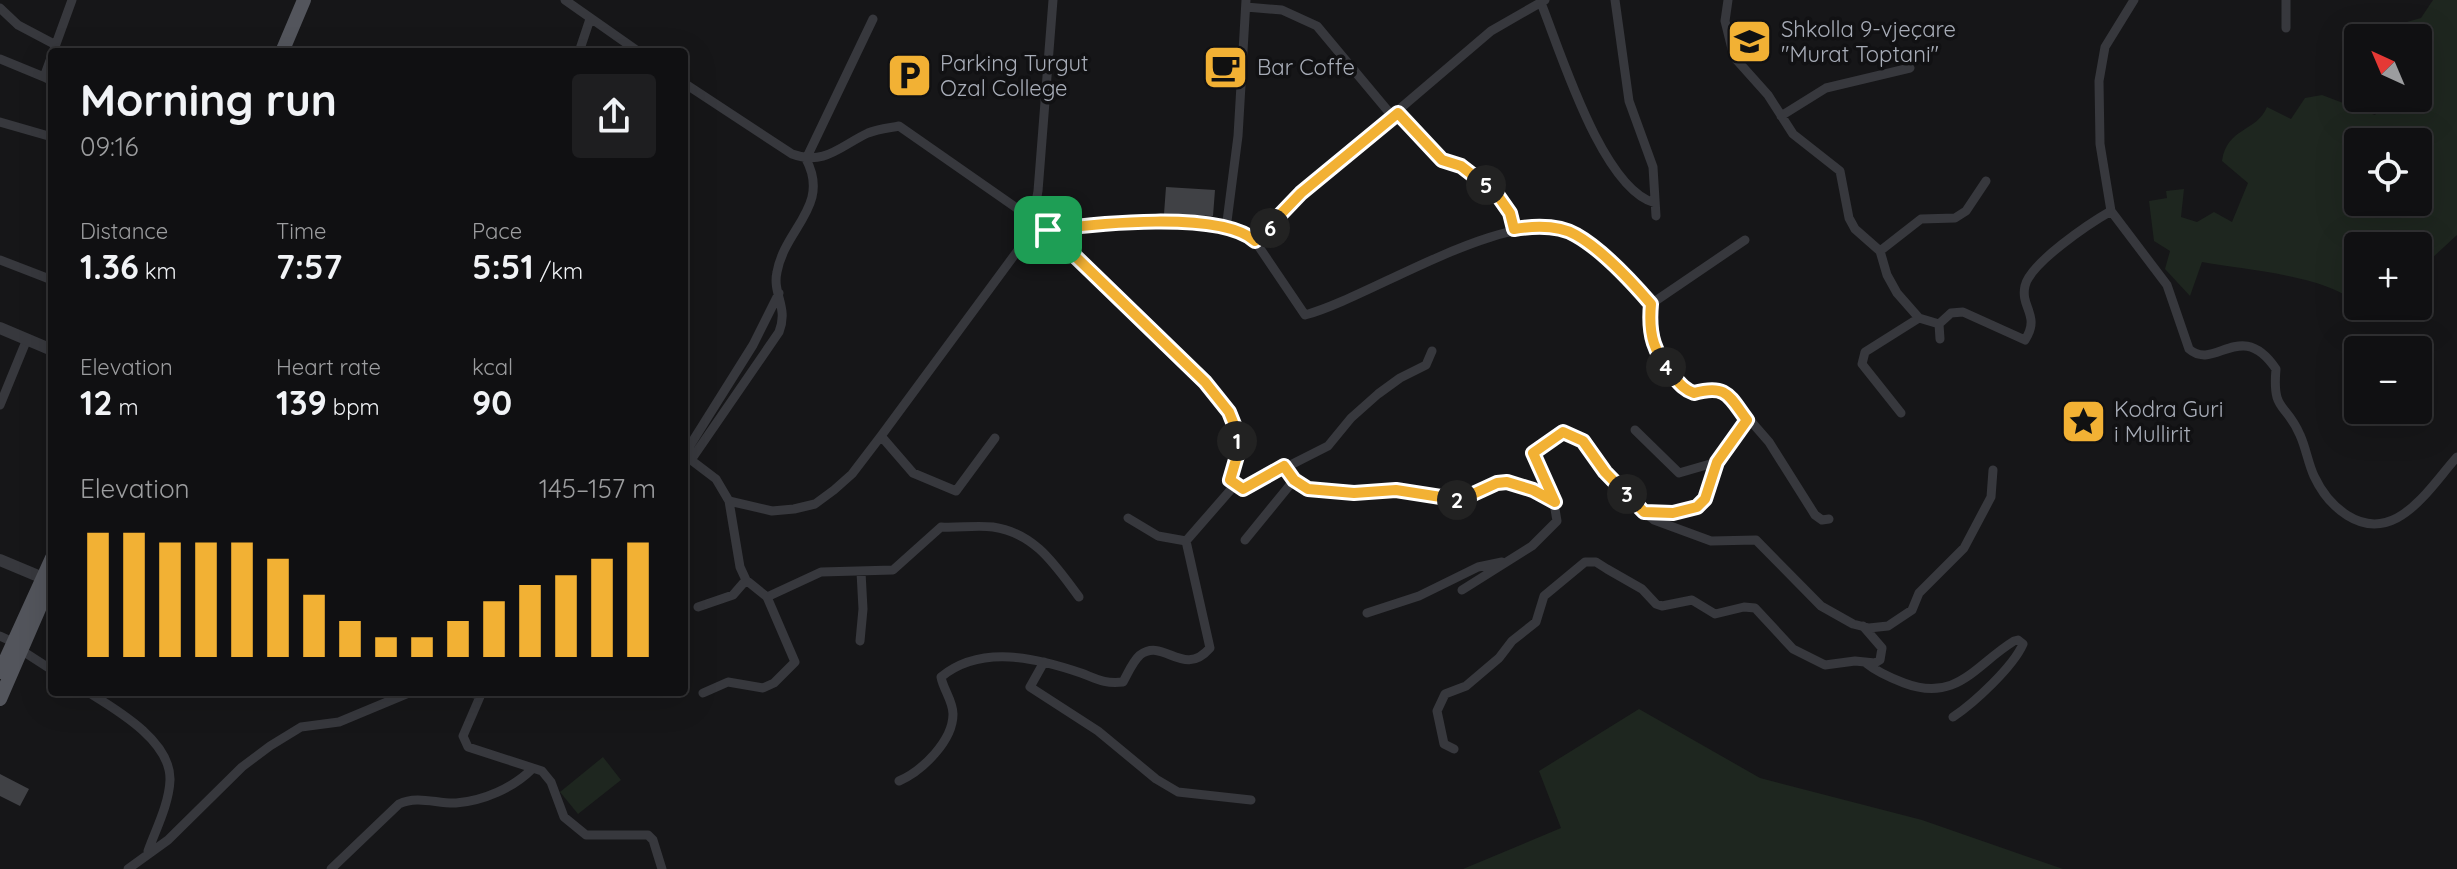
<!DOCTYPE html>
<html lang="en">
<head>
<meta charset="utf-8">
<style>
  body { margin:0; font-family:Quicksand,sans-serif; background:#1e1e20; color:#f1f3f6; height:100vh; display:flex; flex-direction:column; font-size:30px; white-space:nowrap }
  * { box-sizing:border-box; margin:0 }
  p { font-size:26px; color:#9c9d9f }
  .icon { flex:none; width:44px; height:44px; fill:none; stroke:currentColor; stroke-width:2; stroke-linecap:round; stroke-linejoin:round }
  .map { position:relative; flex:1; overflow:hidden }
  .drawer { position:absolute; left:48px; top:48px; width:640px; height:648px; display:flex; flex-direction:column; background:#101012; border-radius:8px; box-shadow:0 8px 32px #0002,0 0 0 2px #303032 }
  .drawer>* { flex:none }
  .needle { width:52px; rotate:316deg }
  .buttons { position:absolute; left:2344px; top:24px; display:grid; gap:16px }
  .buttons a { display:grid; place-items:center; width:88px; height:88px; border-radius:8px; background:#101012; box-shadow:0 8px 32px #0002,0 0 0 2px #303032; font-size:40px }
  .pin { position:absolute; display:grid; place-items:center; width:68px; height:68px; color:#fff; margin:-34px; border-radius:16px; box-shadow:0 4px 12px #0006 }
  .km { position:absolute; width:40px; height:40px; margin:-20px; border-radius:50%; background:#222; color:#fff; font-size:22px; line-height:40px; text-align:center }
  .round { display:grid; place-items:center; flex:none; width:84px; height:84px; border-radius:8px; background:#1e1e20 }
  .summary { display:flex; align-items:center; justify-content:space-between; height:136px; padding:0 32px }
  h1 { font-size:44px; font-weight:700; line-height:60px }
  .figures { display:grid; grid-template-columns:repeat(3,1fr); gap:12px; height:136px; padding:8px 32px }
  .figures div { display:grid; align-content:center }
  .figures b { font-size:34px; font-weight:700 }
  .figures small { font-size:22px; font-weight:400 }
  .figures p { font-size:22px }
  .chart { height:224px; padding:16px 32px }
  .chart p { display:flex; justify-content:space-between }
  .chart svg { width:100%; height:144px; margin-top:8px; stroke:#f2b134; stroke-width:6 }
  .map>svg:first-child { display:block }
</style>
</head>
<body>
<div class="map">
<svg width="2457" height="869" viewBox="0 0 2457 869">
  <rect width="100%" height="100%" fill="#161618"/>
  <!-- green -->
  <path fill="#1e261f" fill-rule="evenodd" d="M2433,0H2457V235L2418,271V246H2358V305C2329,275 2244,270 2202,262L2190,296L2165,269L2170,251L2154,241L2149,201L2167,198L2166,191L2184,189L2181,217L2197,222L2214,212L2232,222L2248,183L2222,161C2227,127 2257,132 2267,107L2291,119L2305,98L2322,95L2375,115L2388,98H2418V38L2358,40L2354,37L2421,18ZM2358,142H2418V202H2358Z
    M1639,709L1760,778L1922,820L2063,869H1463L1561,828L1539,771Z
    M603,757L621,780L578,814L560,792Z"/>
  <!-- building -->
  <path fill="#404145" d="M1166,187L1215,190L1213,216L1164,214Z
    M0,774L29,789L20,806L0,796Z"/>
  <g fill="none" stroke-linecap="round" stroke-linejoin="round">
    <!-- minor -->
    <path stroke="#37383d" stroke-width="9" d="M565,0L639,52
      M1615,0L1629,101L1653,167L1656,216
      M1728,0L1725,21L1734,57L1768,95L1793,134L1840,171L1849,218L1855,229L1880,251L1887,275L1897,293L1919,318L1939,324L1940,339
      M2134,0L2105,47L2099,81L2100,144L2111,211L2167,285L2189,349C2215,372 2241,317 2276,369C2272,413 2286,402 2300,435C2306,448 2308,463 2314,476C2328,506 2361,537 2397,518C2421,505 2439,477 2457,457
      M1541,3C1560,50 1602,189 1655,203
      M1246,7L1282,10L1317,26L1393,117
      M0,8L18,25L54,44
      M2286,28V0
      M579,52L590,19
      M0,59L44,77
      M52,81L44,77L72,0
      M684,83L792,154C825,166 840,146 868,133C878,129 889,128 899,126L1048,230L1205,382L1229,412L1237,432V456L1230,480L1234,486
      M1398,113L1442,160L1461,166L1496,193L1510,213L1514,229
      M1781,116L1826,88L1910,68
      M0,122L52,137
      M1226,229L1238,136L1246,0
      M1048,230C1095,224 1219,210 1255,241L1305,315C1372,297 1512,202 1574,234C1599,246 1632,283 1651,304C1648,335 1654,353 1674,377C1680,384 1685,390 1694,393L1713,388L1728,395L1769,442L1815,515L1822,520L1829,519
      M1255,241L1301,193L1491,31L1545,0
      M1880,251L1921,219L1955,218L1966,211L1986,181
      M0,260L52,280
      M1651,304L1745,240
      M1939,324L1951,313L1963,312L2025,340C2041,315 2020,308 2025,286C2030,263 2090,223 2111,211
      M0,405L27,339
      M1901,413L1862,364L1865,352L1919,318
      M1635,430L1679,473L1717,462
      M881,436L913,473L956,491L995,438
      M684,455L753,345L779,293
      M1284,466L1294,480L1308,489L1354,493L1396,490L1460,500L1497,483L1507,482L1533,490L1555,502
      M1234,486L1243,489L1328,446L1351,418L1378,394L1400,378L1426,365L1432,351
      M729,501L772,511L794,509L815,504L834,490L852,474L881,436L1030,234L1038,191L1053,0
      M1644,512L1654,520L1711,541L1756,540L1821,606L1853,624L1869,628L1888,626L1912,610L1919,593L1964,548L1991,497L1993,470
      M1128,518L1158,536L1186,541
      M1245,540L1294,480
      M1186,541L1234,486
      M1462,590L1532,546L1557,521L1553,497L1533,453L1563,432L1583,441L1605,472L1644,512L1673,513L1697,507L1705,499L1717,462L1747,420
      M767,597L821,572L893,570L941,527C958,528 976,525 993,527C1035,533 1055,565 1079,597
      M698,607L733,595L746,580
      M1367,613L1419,596L1478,567L1502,562
      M0,636L13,642
      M860,641L863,609L861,572
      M21,650L52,670
      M1044,662L1030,687L1098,731L1156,779L1178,792L1251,800
      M1866,663C1877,672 1891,678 1904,683C1957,703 1975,665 2014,641L2018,640L2023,644C2013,667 1974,703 1953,717
      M88,692C117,710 171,741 170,780C169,804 156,829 148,851
      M464,692L481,695
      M482,692L463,736L468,747L542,771L551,782L564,817L586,835H648L653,840L662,869
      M703,693L728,682L763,688L774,683L795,662L767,597L746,580L740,567L729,501L716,479L691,460L779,332C789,307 772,294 777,272C785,228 831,206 806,159L873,19
      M1454,749L1444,744L1437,711L1445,694L1466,686L1499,658L1512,641L1536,622L1544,596L1585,562H1596L1607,569L1642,589L1656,604L1662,606L1692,600L1715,614L1744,607L1755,608L1793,649L1825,665L1855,661L1875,663L1880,660L1882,648L1863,626
      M899,781C922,771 953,741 953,714C953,701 943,689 941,677C981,644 1037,658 1081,673C1097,679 1104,684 1123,682C1128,673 1133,661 1140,655C1164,637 1183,679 1210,648L1186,541
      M128,869L168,840L242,767L270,746L301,727L339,722L411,692
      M331,869L399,804C418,795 437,804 456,803C483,801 513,788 532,769"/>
    <!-- tertiary -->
    <path stroke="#37383d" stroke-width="12" d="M0,328L52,350
      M0,560L43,578"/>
    <!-- primary -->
    <path stroke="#53555c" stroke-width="14" d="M282,52L304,0
      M0,672L52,558
      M0,699L52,579"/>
  </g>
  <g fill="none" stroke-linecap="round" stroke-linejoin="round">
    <defs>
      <path id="route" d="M1398,113L1442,160L1461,166L1496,193L1510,213L1514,229C1533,226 1559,225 1576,235C1601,249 1632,282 1651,304C1648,335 1654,353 1674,377C1680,384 1685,390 1694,393C1727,384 1729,396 1747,420L1717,462L1705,499L1697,507L1673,513L1644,512L1605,472L1583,441L1563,432L1533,453L1555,502L1533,490L1507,482L1497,483L1460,500L1396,490L1354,493L1308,489L1294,480L1284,466L1243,489L1230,480L1237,456V432L1229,412L1205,382L1048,230C1094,224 1220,210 1255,241L1301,193Z"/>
    </defs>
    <!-- route casing -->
    <use href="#route" stroke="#fff" stroke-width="16"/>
    <!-- route -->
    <use href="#route" stroke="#f2b134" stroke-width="10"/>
  </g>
  <!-- icons -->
  <defs>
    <symbol id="school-square" viewBox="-11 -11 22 22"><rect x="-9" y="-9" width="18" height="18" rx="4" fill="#f2b134" stroke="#111113"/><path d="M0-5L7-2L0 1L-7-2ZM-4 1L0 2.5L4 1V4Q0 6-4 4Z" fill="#111"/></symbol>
    <symbol id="cafe-square" viewBox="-11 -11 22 22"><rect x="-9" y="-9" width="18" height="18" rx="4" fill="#f2b134" stroke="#111113"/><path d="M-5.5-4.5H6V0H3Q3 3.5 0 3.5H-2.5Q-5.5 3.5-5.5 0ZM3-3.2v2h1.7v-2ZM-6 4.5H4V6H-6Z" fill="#111"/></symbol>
    <symbol id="parking-square" viewBox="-11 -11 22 22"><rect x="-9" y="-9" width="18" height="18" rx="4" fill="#f2b134" stroke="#111113"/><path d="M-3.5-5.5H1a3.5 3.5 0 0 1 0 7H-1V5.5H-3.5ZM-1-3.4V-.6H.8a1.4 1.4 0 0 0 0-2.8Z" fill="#111"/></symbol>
    <symbol id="sight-square" viewBox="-11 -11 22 22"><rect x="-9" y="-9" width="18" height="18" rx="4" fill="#f2b134" stroke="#111113"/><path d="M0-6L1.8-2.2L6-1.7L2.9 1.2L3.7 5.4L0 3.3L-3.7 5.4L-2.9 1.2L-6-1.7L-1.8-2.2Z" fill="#111"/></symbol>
  </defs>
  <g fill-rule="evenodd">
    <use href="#school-square" x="1724" y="16" width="51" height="51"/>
    <use href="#cafe-square" x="1200" y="42" width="51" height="51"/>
    <use href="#parking-square" x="884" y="50" width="51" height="51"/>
    <use href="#sight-square" x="2058" y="396" width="51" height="51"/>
  </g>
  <g text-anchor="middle" stroke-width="7" stroke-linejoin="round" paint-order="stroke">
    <!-- poi labels -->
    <g font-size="22" fill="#a8adb8" stroke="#111113" text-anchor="start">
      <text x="1781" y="37">Shkolla 9-vjeçare<tspan x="1781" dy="25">"Murat Toptani"</tspan></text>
      <text x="940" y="71">Parking Turgut<tspan x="940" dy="25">Ozal College</tspan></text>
      <text x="1257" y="75">Bar Coffe</text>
      <text x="2114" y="417">Kodra Guri<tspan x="2114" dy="25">i Mullirit</tspan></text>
    </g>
  </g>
</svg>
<div class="buttons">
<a><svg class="needle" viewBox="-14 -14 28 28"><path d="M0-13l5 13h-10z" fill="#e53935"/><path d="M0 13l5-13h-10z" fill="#9c9d9f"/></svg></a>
<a><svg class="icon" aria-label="locate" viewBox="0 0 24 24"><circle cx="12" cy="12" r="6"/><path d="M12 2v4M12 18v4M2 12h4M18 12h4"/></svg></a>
<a>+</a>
<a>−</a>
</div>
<div class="pin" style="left:1048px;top:230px;background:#1e9e55"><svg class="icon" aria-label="arrive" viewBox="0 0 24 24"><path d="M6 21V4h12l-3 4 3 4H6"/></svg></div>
<b class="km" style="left:1237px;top:441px">1</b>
<b class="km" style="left:1457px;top:500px">2</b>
<b class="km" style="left:1627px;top:494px">3</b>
<b class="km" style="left:1666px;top:367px">4</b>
<b class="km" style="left:1486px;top:185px">5</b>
<b class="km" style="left:1270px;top:228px">6</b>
<section class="drawer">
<div class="summary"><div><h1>Morning run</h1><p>09:16</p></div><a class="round"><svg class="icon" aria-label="share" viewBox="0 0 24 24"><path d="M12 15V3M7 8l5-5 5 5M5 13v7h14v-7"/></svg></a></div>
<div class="figures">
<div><p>Distance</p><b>1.36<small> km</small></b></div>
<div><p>Time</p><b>7:57</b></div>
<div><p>Pace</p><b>5:51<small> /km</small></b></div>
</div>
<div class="figures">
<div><p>Elevation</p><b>12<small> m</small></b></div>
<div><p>Heart rate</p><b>139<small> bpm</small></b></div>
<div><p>kcal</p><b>90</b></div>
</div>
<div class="chart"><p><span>Elevation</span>145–157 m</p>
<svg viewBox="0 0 160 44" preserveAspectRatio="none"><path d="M5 44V6M15 44V6M25 44V9M35 44V9M45 44V9M55 44V14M65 44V25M75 44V33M85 44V38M95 44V38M105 44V33M115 44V27M125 44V22M135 44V19M145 44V14M155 44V9"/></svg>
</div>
</section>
</div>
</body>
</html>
